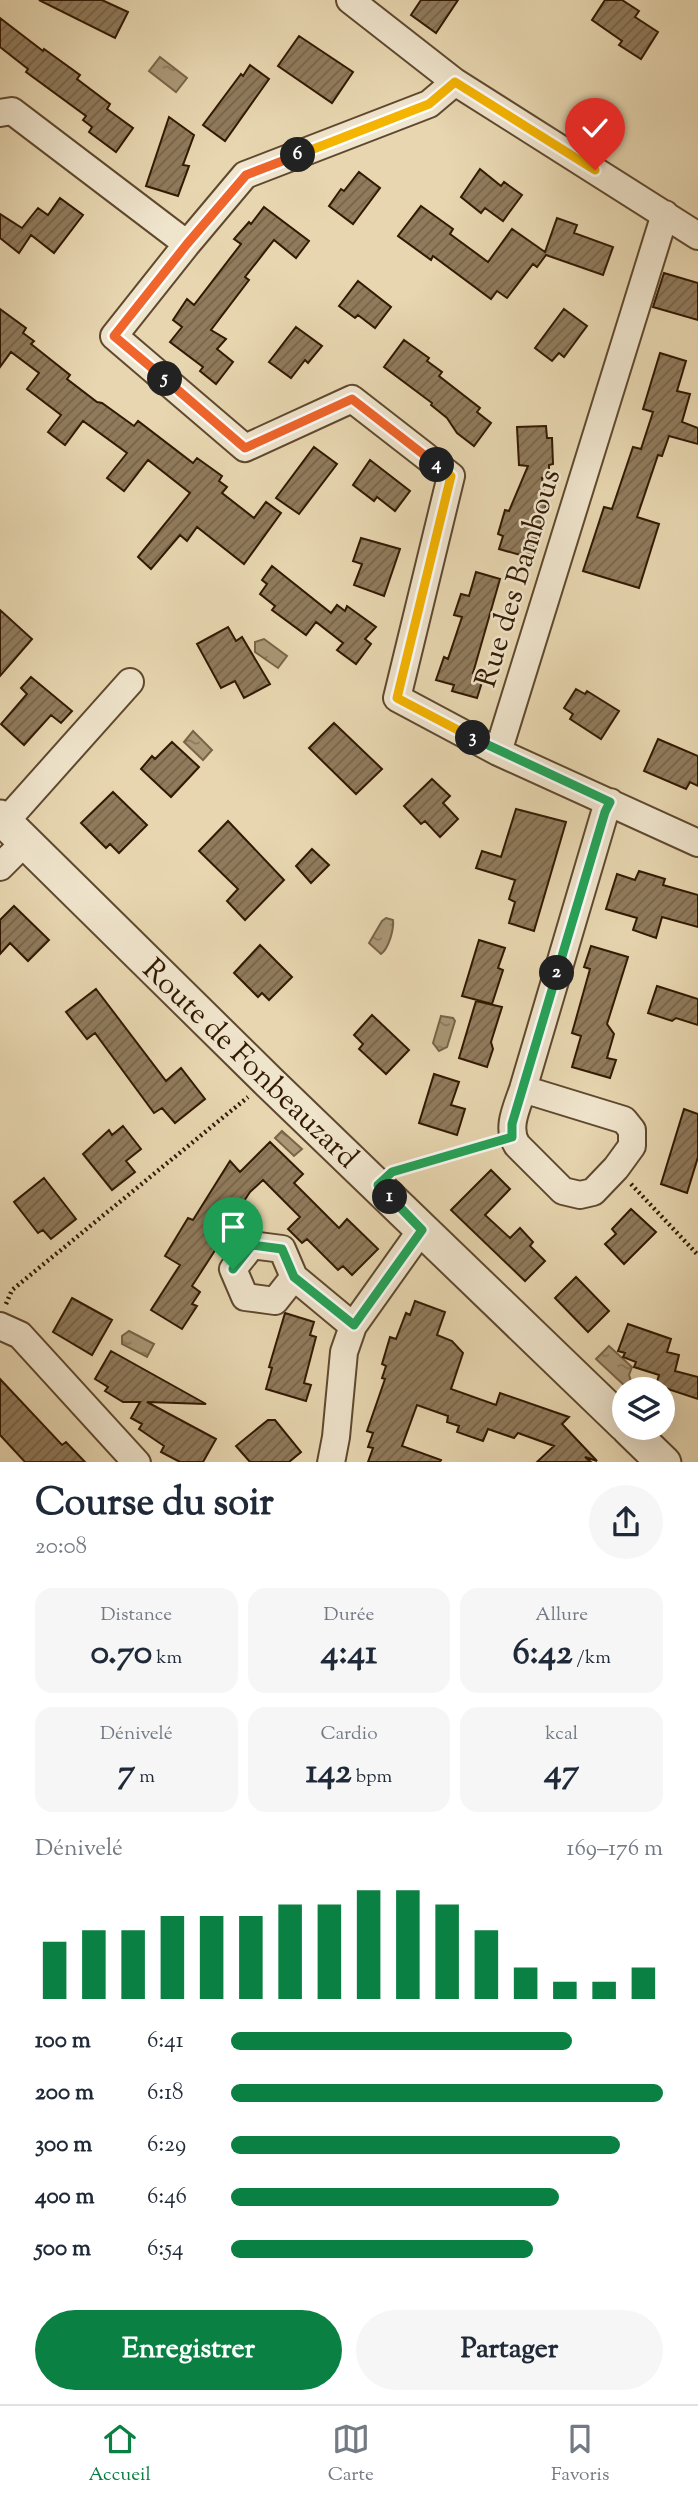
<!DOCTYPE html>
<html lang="fr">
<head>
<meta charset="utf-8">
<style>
  body { margin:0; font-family:"Sorts Mill Goudy",serif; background:#f6f6f7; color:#1f2937; height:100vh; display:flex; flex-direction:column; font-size:26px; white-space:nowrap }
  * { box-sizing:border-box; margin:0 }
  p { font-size:23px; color:#747a83 }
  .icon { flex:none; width:38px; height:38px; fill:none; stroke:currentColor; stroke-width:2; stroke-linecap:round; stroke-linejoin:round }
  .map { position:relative; height:1462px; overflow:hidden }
  .details { display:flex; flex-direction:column; background:#fff; flex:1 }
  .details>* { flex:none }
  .tools { position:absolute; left:612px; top:1377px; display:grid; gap:14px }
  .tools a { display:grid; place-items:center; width:63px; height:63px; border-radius:50%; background:#fff; box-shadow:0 7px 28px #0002; font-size:35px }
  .pin { position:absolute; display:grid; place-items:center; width:60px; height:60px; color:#fff; margin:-72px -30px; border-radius:50% 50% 50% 0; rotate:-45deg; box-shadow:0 0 7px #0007 }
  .pin .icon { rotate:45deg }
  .km { position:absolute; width:35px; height:35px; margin:-18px; border-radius:50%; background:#222; color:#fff; font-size:19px; line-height:35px; text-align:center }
  .round { display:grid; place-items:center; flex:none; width:74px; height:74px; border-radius:37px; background:#f6f6f7 }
  .overview { display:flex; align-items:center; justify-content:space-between; height:119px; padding:0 35px }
  h1 { font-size:38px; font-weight:700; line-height:52px }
  .figures { display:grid; grid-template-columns:repeat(3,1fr); gap:10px; height:119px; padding:7px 35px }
  .figures div { display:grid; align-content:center; border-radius:18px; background:#f6f6f7; text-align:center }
  .figures b { font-size:35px; font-weight:700 }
  .figures small { font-size:19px; font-weight:400 }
  .figures p { font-size:19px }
  .chart { height:196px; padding:14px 35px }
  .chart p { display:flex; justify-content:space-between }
  .chart svg { width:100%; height:126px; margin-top:7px; stroke:#0b8043; stroke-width:6 }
  .cta { display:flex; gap:14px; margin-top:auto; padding:14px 35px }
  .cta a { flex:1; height:80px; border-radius:42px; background:#0b8043; color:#fff; font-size:28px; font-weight:700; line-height:80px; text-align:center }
  .cta a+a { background:#f6f6f7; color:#1f2937 }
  ul { padding:0 35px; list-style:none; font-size:23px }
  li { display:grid; grid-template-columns:112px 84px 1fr; align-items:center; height:52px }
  li i { height:18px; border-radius:9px; background:#0b8043 }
  .tabs { display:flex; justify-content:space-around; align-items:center; height:98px; border-top:2px solid #e0e1e3; background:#fff; font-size:19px; color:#747a83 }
  .tabs a { display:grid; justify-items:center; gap:4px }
  .tabs .current { color:#0b8043 }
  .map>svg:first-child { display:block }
</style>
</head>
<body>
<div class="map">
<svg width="698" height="1463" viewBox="0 0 698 1463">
  <defs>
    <pattern id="water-ripples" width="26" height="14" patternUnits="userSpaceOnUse" patternTransform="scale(1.75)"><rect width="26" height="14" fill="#a99675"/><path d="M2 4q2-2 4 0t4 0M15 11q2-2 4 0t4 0" fill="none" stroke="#8a7a5e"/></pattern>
    <pattern id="building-hatch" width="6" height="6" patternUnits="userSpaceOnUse" patternTransform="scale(1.75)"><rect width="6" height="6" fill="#907b5c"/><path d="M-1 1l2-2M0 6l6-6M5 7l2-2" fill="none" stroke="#76644a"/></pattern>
  </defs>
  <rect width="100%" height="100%" fill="#e7d6b0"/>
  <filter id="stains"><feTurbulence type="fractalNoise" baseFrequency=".00286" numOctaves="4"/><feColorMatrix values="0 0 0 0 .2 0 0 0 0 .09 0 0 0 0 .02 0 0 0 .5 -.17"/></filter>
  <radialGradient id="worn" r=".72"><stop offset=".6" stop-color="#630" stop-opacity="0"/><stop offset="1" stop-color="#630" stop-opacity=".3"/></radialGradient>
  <!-- water -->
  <path fill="url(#water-ripples)" stroke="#796447" stroke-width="2" d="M160,57L187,78L176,92L149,71Z
    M264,639L287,656L278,668L255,652V642Z
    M193,731L212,750L203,760L184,742Z
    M386,918L393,920C394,929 389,948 381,954L369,943L382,921Z
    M441,1016L453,1018L455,1021L447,1047L439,1051L433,1043Z
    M282,1131L302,1149L294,1156L275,1138Z
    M129,1331L154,1344L147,1357L122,1344V1336Z
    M609,1346L632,1367L629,1375L631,1381L626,1387L596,1359Z"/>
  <!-- building -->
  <path fill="url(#building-hatch)" stroke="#321902" stroke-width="2" d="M39,0H102L128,12L115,38Z
    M421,0H458L436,33L411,15Z
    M605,0H622L639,11L635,17L658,32L641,59L619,45L622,41L592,20Z
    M0,18L43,51L44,49L80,75L77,79L110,104L107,109L133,128L116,152L89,132L92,127L83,120L86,116L26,72L28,69L0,47Z
    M299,36L353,72L332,103L278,66Z
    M250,65L269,79L225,141L203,125L241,74L243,76Z
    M169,117L194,135L183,165L189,166L178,196L146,186Z
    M480,169L501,186L504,182L522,195L503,221L485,208L481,213L461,197Z
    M359,172L380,188L353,224L329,206L341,189L344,191Z
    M60,198L83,215L54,253L31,235L19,253L0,238V214L22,228L38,208L48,215Z
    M421,206L453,229L450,234L488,262L512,229L545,252L557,218L577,225L574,233L613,247L603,275L546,255L537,267L533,264L507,298L497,291L491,299L433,256L431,260L398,236Z
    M264,207L309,241L296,258L274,240L245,277L249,280L211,330L226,339L217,349L233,362L216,384L200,371L203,367L170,342L182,327L173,320L187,299L194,305L241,244L234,239L249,222L251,224Z
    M664,273L698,283V320L653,307Z
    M358,281L391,307L375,328L358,315L355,318L339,306Z
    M0,309L26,328L23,333L34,341L31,344L70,375L67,379L97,402L102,403L134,426L138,421L193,463L197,458L222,476L219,481L227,487L222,493L254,518L266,502L281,513L244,564L197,527L187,541L180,535L151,569L138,557L190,493L148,460L124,491L107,478L127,453L83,421L65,445L48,432L61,415L27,389L39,373L11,352L0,367Z
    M564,309L587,326L564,357L559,353L552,361L535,348Z
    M296,327L322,346L308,363L305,360L291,378L269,362Z
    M404,340L429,358L427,361L442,372L439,376L480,408L477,412L491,423L474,446L457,433L447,418L431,405L432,403L384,367Z
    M660,353L686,361L677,391L690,394L682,422L698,428V444L669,436L662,456L658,455L637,517L659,524L639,588L583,571L604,507L612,509L633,447L641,449L653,412L643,409Z
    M546,426L547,438H552L553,464L549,465V478H542L546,506L531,558L499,549L503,536L498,534L505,510L509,511L528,466L519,465L517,427Z
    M314,447L337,464L299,514L276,498Z
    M370,460L410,491L395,511L377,497L374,501L353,485Z
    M361,538L400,549L384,596L354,585L362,564L353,561Z
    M272,566L331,613L337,605L345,611L347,606L376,627L365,639L371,644L356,664L337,650L343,643L316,622L306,635L272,610L275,606L260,594L267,584L262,580Z
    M476,572L500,579L473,673L484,676L477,698L452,691L454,685L436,680L444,657L448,659L462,617L454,615L461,594L469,596Z
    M0,610L32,639L0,676Z
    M228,627L236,641L242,637L270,684L244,698L235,681L221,688L197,644Z
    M31,677L72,711L61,723L51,715L24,745L1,724L27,694L21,688Z
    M576,689L585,694L587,691L619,711L601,739L570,719L573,714L564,708Z
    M334,723L382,769L356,794L309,748Z
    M658,739L698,756V786L690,782L686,789L644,771Z
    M172,742L199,767L171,797L141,769L152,756L155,759Z
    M432,779L450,796L443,803L458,819L440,837L425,821L421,824L404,806Z
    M113,792L147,825L119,853L110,844L106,848L81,823Z
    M516,809L566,822L534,931L509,923L515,902L509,899L515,880L476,868L482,851L501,857Z
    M228,821L284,880L245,920L227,901L238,889L199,851Z
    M312,849L329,865L311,883L296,866Z
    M639,871L665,879L663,885L698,895V927L662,917L656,938L633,930L637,918L606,909L617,874L635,880Z
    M14,906L49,940L28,961L10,943L0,954V920Z
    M479,940L505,948L498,968L503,970L492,1004L462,996Z
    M260,945L292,977L269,1000L262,993L258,997L234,973Z
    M591,946L628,957L607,1024L614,1034L607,1058L616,1060L610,1078L572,1067L581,1036L572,1033L590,969L584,967Z
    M657,986L698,999V1025L676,1018L672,1021L648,1013Z
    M96,989L166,1081L181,1068L205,1099L175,1123L162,1108L154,1113L95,1033L87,1039L66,1012Z
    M476,1001L502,1007L491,1042L493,1049L487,1067L459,1058Z
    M372,1015L409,1050L386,1074L359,1049L363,1044L354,1035Z
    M434,1074L459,1082L451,1105L465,1109L457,1135L419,1123Z
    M684,1109L698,1114V1157L687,1193L661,1184Z
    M123,1126L141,1149L126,1161L135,1172L112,1190L83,1154L109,1130L112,1135Z
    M270,1142L303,1174L294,1183L339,1228L347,1219L378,1249L352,1275L343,1266L338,1270L307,1239L302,1243L288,1229L300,1217L263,1180L250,1192L236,1213L241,1216L226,1240L223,1238L192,1286L200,1292L192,1304L197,1306L182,1329L151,1310L180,1265L165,1256L188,1218L193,1220L230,1161L240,1172Z
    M491,1170L510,1189L485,1215L510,1238L520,1228L533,1242L530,1246L545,1261L525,1281L451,1210Z
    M44,1178L76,1219L51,1239L43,1230L38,1233L14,1202Z
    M631,1209L656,1232L624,1264L605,1244L616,1234L612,1229Z
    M576,1277L609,1311L588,1332L555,1298Z
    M72,1298L112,1320L92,1355L53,1332Z
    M415,1301L445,1312L437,1335L452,1341L463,1353L451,1389L496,1405L500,1393L569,1417L562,1424L597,1461L585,1457L591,1462H537L554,1446L518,1433L514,1438L488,1429L483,1441L457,1432L459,1426L447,1422L448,1416L417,1405L402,1446L441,1460L440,1462H368L373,1448L368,1447L373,1433L367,1431L385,1379L382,1378L386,1366L382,1364L390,1337L396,1339L406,1313L410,1315Z
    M285,1313L314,1322L310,1335L316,1337L304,1383L311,1385L306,1401L266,1389L272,1368L269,1367Z
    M628,1324L671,1339L667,1352L679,1355L675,1371L698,1377V1399L656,1385L659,1375L634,1367L636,1362L623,1357L625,1353L618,1351Z
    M111,1351L206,1404L147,1402L216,1439L203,1462H180L161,1452L164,1446L139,1429L142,1424L131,1418L140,1402H123L105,1391L108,1387L95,1379Z
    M0,1379L62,1445L66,1442L85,1462H25L0,1435Z
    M268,1420H275L301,1452L289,1462H250L236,1446Z"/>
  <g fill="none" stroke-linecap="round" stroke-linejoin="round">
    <defs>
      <path id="minor" d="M350,0L455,82L698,236
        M455,82L429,104L245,175L187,244L114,336L245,448L352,399L451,476L397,698L498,752
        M0,113L12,111L187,244
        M665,214L498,752L698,843
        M5,822L130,682
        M0,867L25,842
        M523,1089L624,1120L632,1130V1146L616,1168L593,1192L580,1195L563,1191L517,1145C506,1128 517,1107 523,1089L605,812L610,802
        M294,1277L275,1301L245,1297L233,1269L252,1245L282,1249L294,1277L353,1326
        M0,1326L20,1335L137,1463
        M331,1463L336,1437L344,1352L353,1326L422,1229"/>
      <path id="tertiary" d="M0,817L268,1081L625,1425
        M628,1428L664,1463"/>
    </defs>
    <!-- minor casing -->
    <use href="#minor" stroke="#5f482e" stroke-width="30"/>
    <!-- tertiary casing -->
    <use href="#tertiary" stroke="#5f482e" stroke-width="37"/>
    <!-- path -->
    <path stroke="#321902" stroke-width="4.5" stroke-dasharray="2 3.5" stroke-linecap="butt" d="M398,1170L491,1143
      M631,1184L698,1255
      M6,1304L12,1290L248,1097"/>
    <!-- minor -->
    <use href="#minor" stroke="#efe4cc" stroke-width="26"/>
    <!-- tertiary -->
    <use href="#tertiary" stroke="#efe4cc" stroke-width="33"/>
  </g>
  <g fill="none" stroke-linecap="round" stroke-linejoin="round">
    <defs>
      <path id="split-1" d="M233,1269L252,1245L282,1249L294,1277L354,1325L422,1230L390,1197"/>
      <path id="split-2" d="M390,1197L378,1185L392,1172L512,1137V1124L557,973"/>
      <path id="split-3" d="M473,738L610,802L605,812L557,973"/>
      <path id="split-4" d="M437,465L451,476L397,698L473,738"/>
      <path id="split-5" d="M165,379L245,448L352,399L437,465"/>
      <path id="split-6" d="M165,379L114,336L187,244L246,175L298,155"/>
      <path id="split-7" d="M298,155L429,104L455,82L595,170"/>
    </defs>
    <!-- split-1 casing -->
    <use href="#split-1" stroke="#fff" stroke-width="14"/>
    <!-- split-2 casing -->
    <use href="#split-2" stroke="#fff" stroke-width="14"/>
    <!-- split-3 casing -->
    <use href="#split-3" stroke="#fff" stroke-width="14"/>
    <!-- split-4 casing -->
    <use href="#split-4" stroke="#fff" stroke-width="14"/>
    <!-- split-5 casing -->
    <use href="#split-5" stroke="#fff" stroke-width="14"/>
    <!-- split-6 casing -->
    <use href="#split-6" stroke="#fff" stroke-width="14"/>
    <!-- split-7 casing -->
    <use href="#split-7" stroke="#fff" stroke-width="14"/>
    <!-- split-1 -->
    <use href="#split-1" stroke="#22a559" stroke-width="9"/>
    <!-- split-2 -->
    <use href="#split-2" stroke="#22a559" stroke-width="9"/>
    <!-- split-3 -->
    <use href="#split-3" stroke="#22a559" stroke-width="9"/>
    <!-- split-4 -->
    <use href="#split-4" stroke="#f5b400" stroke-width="9"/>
    <!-- split-5 -->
    <use href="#split-5" stroke="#f0652b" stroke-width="9"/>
    <!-- split-6 -->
    <use href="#split-6" stroke="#f0652b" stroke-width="9"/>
    <!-- split-7 -->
    <use href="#split-7" stroke="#f5b400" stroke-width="9"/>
  </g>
  <g text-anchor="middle" stroke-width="5" stroke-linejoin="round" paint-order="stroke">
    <!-- street labels -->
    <g font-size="30" fill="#321902" stroke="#efe4cc">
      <text transform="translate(517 578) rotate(-73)" y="10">Rue des Bambous</text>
      <text transform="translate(251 1063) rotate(44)" y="10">Route de Fonbeauzard</text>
    </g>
  </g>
  <rect width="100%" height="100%" filter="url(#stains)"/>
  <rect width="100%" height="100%" fill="url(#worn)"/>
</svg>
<div class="tools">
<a><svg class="icon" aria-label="layers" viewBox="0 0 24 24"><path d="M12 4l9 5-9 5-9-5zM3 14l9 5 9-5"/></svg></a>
</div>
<div class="pin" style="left:233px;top:1269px;background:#1e9e55"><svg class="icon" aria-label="arrive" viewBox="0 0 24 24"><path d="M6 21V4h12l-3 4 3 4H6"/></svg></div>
<div class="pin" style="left:595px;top:170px;background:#d93025"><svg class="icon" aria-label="check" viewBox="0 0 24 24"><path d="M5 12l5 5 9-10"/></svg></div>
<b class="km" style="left:390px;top:1197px">1</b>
<b class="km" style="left:557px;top:973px">2</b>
<b class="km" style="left:473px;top:738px">3</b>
<b class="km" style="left:437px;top:465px">4</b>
<b class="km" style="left:165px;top:379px">5</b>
<b class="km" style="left:298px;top:155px">6</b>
</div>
<section class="details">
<div class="overview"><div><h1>Course du soir</h1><p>20:08</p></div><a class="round"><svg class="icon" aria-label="share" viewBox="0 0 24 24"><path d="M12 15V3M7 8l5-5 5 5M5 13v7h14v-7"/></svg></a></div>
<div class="figures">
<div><p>Distance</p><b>0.70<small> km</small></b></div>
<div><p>Durée</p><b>4:41</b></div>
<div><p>Allure</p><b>6:42<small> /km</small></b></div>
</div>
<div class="figures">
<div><p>Dénivelé</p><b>7<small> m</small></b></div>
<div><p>Cardio</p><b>142<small> bpm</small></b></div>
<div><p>kcal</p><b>47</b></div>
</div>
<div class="chart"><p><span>Dénivelé</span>169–176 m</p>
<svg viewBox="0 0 160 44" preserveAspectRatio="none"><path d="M5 44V24M15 44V20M25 44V20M35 44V15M45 44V15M55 44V15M65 44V11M75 44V11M85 44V6M95 44V6M105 44V11M115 44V20M125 44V33M135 44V38M145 44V38M155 44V33"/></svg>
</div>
<ul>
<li><b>100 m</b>6:41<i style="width:79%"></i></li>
<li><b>200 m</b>6:18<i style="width:100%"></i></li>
<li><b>300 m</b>6:29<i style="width:90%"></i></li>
<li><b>400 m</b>6:46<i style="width:76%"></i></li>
<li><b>500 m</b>6:54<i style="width:70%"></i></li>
</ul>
<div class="cta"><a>Enregistrer</a><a>Partager</a></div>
</section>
<nav class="tabs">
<a class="current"><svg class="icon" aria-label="home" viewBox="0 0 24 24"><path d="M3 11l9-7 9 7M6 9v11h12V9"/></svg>Accueil</a>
<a><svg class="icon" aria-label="map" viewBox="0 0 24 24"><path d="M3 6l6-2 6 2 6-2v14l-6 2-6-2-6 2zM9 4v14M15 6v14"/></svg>Carte</a>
<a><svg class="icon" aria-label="saved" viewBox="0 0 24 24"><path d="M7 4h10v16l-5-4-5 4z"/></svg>Favoris</a>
</nav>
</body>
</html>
